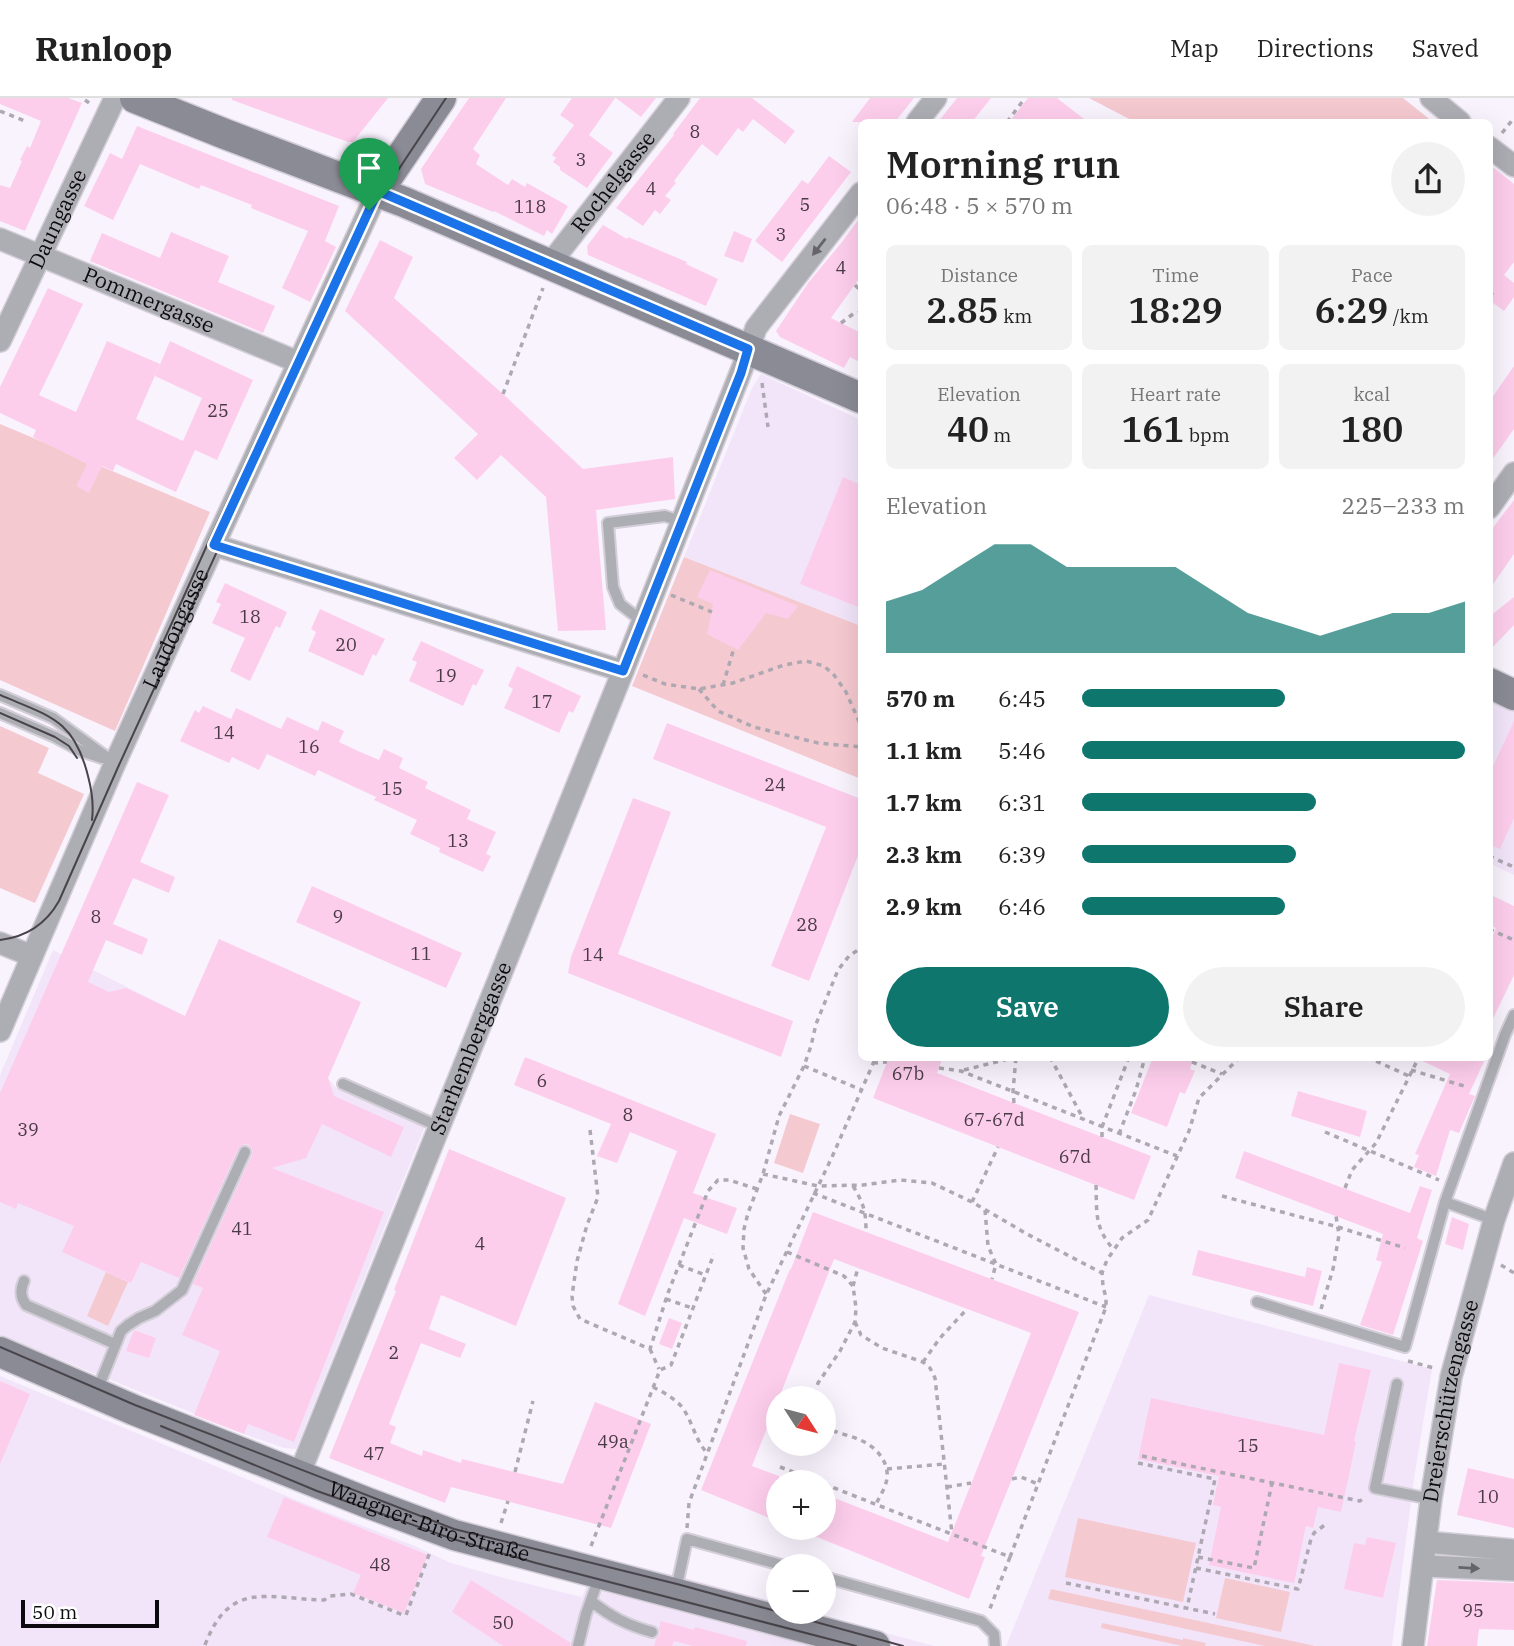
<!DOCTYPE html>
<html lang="en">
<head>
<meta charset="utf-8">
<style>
  body { margin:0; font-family:"IBM Plex Serif",serif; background:#f2f2f2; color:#222; height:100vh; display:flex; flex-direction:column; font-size:26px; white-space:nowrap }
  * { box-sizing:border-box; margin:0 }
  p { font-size:23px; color:#767676 }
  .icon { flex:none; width:38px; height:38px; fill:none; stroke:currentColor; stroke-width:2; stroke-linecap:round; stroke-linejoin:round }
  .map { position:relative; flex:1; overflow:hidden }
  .sheet { position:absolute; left:858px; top:21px; width:635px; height:942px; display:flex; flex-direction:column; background:#fff; border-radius:10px; box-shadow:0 7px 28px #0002 }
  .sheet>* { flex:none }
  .needle { width:46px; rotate:126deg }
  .controls { position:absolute; left:766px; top:1288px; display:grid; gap:14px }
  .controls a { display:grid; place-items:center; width:70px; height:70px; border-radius:50%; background:#fff; box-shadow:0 7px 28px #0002; font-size:35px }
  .scale { position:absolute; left:21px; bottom:18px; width:138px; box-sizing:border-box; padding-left:7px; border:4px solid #0d0a0f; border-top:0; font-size:19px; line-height:24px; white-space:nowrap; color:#0d0a0f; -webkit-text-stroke:5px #fff; paint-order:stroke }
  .pin { position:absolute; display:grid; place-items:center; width:60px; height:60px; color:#fff; margin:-72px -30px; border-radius:50% 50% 50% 0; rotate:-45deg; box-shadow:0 0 7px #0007 }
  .pin .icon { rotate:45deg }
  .round { display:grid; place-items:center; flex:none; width:74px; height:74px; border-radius:37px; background:#f2f2f2 }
  .overview { display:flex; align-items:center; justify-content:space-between; height:119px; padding:0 28px }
  h1 { font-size:38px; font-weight:600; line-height:52px }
  .stats { display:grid; grid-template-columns:repeat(3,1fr); gap:10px; height:119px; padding:7px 28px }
  .stats div { display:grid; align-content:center; border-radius:10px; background:#f2f2f2; text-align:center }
  .stats b { font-size:35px; font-weight:600 }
  .stats small { font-size:19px; font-weight:400 }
  .stats p { font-size:19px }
  .chart { height:196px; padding:14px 28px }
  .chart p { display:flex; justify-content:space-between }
  .chart svg { width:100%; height:126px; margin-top:7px; fill:#0f766e; opacity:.7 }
  .action { display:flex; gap:14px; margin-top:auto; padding:14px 28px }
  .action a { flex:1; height:80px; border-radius:42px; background:#0f766e; color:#fff; font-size:28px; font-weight:600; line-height:80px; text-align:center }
  .action a+a { background:#f2f2f2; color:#222 }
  ul { padding:0 28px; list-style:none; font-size:23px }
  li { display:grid; grid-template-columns:112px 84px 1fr; align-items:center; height:52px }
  li i { height:18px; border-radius:9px; background:#0f766e }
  header { display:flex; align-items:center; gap:42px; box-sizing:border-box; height:98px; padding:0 35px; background:#fff; border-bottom:2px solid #e0e0e0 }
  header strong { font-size:33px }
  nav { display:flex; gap:38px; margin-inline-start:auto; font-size:24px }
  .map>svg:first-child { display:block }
</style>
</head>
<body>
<header>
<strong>Runloop</strong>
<nav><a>Map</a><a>Directions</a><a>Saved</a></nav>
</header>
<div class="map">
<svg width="1514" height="1548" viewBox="0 0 1514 1548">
  <rect width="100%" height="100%" fill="#f9f3fe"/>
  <!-- built -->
  <path fill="#f2e5fa" d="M761,276L861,322V528L684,459L752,290Z
    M1489,569L1514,581V777L1489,765Z
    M53,852L185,918L328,980L335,989L425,1028L296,1351L284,1350L244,1336L0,1237V977Z
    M1149,1197L1432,1271L1415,1374L1392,1548H1006Z
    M0,1278L306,1406L415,1448L451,1465L504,1480L582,1499L598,1459L678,1478L779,1505V1514H809L934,1548H0Z"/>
  <!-- green -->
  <path fill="#f5c9d0" d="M1089,0H1403L1433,24H1135Z
    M0,326L210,414L115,633L0,582Z
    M684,459L861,528V681L632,588Z
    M0,628L49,650L38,675L84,696L35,805L0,790Z
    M790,1016L820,1026L803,1075L774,1065Z
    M106,1174L128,1184L108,1228L87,1218Z
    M1078,1420L1196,1445L1183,1504L1065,1479Z
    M1225,1480L1290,1494L1281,1534L1216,1520Z
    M1051,1491L1315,1548H1265L1048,1501Z
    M1102,1525L1183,1542V1540L1206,1545L1205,1548H1182L1101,1530Z"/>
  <!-- building -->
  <path fill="#fdceec" d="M0,0H68L82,5L25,133L0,123V87L10,90L22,63L20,62L27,48L30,50L41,23L0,6Z
    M232,0H388L353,44H348L323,35L232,2Z
    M469,0H506L473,51L480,57L476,66L508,87L512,81L525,89L527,85L568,108L552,136L547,132L544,138L494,113L493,114L425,86L421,71Z
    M572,0H615L589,37L613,55L587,90L560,72V69L553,64L556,60L552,57L574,27L560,17Z
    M616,0H656L641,19Z
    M700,0H752L795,33L785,46L753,21L743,34L738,30L717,58L702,46L674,83L676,85L665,98L671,102L660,116L655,112L643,128L616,110L674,37L673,36Z
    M870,0H914L895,24H852Z
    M957,0H991L972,24H938Z
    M1028,0H1057L1088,24H1009Z
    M137,28L339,108L325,143L336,149L310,204L282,190L308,133L251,110L252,107L201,87L199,91L140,66L113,122L84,108L110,55L122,61Z
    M829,58L851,74L782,164L755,143L802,82L808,86Z
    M1489,66L1514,86V164L1504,177L1514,185V199L1504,213L1489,202Z
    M861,118V178L831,220L861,235V265L850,259L844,270L780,239L776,233L808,185L842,144Z
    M603,127L627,141L628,139L687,164L686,166L718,181L706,208L588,157L587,148Z
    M734,133L752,141L743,165L724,158Z
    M171,134L229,158L218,184L275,208L263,235L90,163L102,135L160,160Z
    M380,142L413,159L394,200L503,296L583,371L673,359L675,401L596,412L606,532L558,533L546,399L501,357L477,382L454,360L478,336L345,213Z
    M48,190L83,206L39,297L76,314L107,243L160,266L136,321L183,343L202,300L155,278L170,243L253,282L217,362L195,352L176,394L116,366L113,373L102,368L89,395L76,388L87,366L33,339L36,332L0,315V289Z
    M1514,268V331L1489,366V304Z
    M843,379L861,387V510L800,486Z
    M1514,402V456L1489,492V435Z
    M710,472L798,508L788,521L766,515L738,552L707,536L713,506L697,499Z
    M225,485L287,514L280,530L276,528L250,583L230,573L245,540L212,525L221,506L216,504Z
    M1514,499V527L1489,553V519Z
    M320,511L385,541L376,558L373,556L363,578L308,553L316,534L311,531Z
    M421,543L484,572L476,588L473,586L463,608L409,583L417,564L412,562Z
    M517,568L581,598L573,615L569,613L559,635L504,610L513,591L508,588Z
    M203,608L231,621L236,610L281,631L287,619L318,633L322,623L344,633L339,644L358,653L379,662L384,651L403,660L399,670L428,684L425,690L471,712L467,721L496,734L486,756L491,758L483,774L439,754L440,750L410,736L417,722L374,702L376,699L318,672L315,678L267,656L259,672L232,659L229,665L180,643L195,612L199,615Z
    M1514,623V720L1500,751L1489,746V677Z
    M667,625L861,701V750L809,883L771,868L826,729L653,661Z
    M137,684L169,697L140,764L175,779L169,795L133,780L113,826L148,841L142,857L106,842L88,884L109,894L126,890L185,918L219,841L361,904L328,980L334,998L404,1029L391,1059L322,1026L306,1060L272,1070L384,1114L294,1344L248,1326L244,1336L194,1317L220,1253L182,1237L203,1190L193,1186L252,1057L253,1053L249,1047L244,1046L238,1051L179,1180L141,1164L131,1185L62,1154L74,1128L18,1105L16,1111L0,1104V995Z
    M633,700L671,714L618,856L793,923L781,959L568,875L571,859Z
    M312,788L462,855L446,890L296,824Z
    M1489,796L1514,808V877L1489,929V846L1496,830L1489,827Z
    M525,959L716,1036L693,1095L737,1110L727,1136L684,1120L645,1218L618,1206L677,1053L630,1034L617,1065L597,1058L611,1026L514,987Z
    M889,959H943L937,975L1151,1058L1134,1102L873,1000Z
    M1153,959H1194L1190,971L1195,973L1185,996L1180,994L1167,1029L1131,1015Z
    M1414,959H1486L1469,996L1475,998L1459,1035L1450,1032L1436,1078L1414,1069L1419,1057L1415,1056L1450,976Z
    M1298,993L1367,1013L1360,1039L1291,1018Z
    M449,1051L566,1100L516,1228L441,1197L429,1231L466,1246L460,1260L421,1245L389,1326L396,1329L390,1345L422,1358L423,1352L461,1365L462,1361L563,1386L595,1304L651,1326L611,1430L451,1389L445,1405L329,1360L396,1193L394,1192Z
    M1244,1053L1410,1115L1420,1088L1432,1092L1417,1140L1423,1143L1393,1237L1360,1227L1382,1164L1376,1162L1383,1136L1235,1080Z
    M813,1114L1079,1214L981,1458L985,1459L969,1501L795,1430H824V1396L948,1444L1031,1235L834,1161L752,1368L779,1378V1424L701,1392L790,1171H791Z
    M1452,1119L1469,1126L1463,1152L1445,1146Z
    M1198,1152L1305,1179L1307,1169L1322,1173L1313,1208L1192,1177Z
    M669,1220L682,1225L672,1251L659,1246Z
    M134,1232L156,1240L149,1260L126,1253Z
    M1339,1265L1371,1272L1354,1343L1356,1344L1341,1414L1318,1409L1313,1430L1306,1428L1294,1485L1209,1467L1221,1409L1213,1407L1219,1378L1138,1361L1151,1300L1324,1337Z
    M0,1283L30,1296L0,1366Z
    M1468,1370L1514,1381V1430L1457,1417Z
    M284,1399L428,1457L404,1515L353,1495L361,1477L267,1439Z
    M1367,1439L1396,1445L1383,1500L1344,1491L1354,1445L1365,1447Z
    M471,1482L571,1545L570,1548H503L452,1514Z
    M1437,1482L1514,1485V1532L1479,1531L1477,1548H1427Z
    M661,1523L694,1532L695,1529L747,1543L746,1548H693L674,1543L672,1548H654L656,1541L660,1536L659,1530Z"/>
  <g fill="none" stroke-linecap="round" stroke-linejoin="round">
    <defs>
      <path id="lane" d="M643,524L620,506L613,489L608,425L665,418L682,424
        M0,597L53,620L115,665
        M0,615L55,639L81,653L102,660
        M343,986L440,1029
        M1445,1104L1494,1122
        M24,1183C20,1192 20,1199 26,1207L115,1246
        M1257,1204L1405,1249L1445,1104L1505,937L1514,917
        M1397,1286L1375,1390L1431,1401
        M97,1293L121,1233L128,1227L139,1220L155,1213L182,1192L245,1054
        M824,1479L981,1523L994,1536L995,1548
        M676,1492L687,1441L785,1468
        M591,1503C611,1519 627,1527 652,1534
        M578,1548L586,1516L600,1477"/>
      <g id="street">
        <path d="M1431,0L1460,24"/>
        <path d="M917,24L936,0"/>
        <path d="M1489,49L1514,68"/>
        <path id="s1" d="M0,141L298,264"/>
        <path id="s2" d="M549,167L679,0"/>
        <path id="s3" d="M0,243L115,0"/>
        <path d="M1489,410L1514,375"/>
        <path d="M214,447L623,573"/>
        <path d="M0,845L32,858"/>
        <path id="s4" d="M0,933L115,665L214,447L378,93"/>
        <path id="s5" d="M299,1377L623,573L743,268L756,230L861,95"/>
        <path d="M1426,1444L1514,1452"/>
        <path d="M1424,1468L1514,1472"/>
        <path id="s6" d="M1413,1548L1431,1401L1451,1279L1494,1122L1514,1065"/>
      </g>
      <g id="secondary">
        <path d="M135,0L225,36L404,104L861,300"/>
        <path d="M378,93L441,0"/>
        <path d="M1489,585L1514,597"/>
        <path id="s7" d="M0,1254L134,1312L368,1405L454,1437L875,1548"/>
      </g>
    </defs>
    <!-- lane casing -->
    <use href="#lane" stroke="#d3ced8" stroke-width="14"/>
    <!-- street casing -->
    <use href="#street" stroke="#d3ced8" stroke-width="24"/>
    <!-- secondary casing -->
    <use href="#secondary" stroke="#d3ced8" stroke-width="33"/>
    <!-- path -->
    <path stroke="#ada8b1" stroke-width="3.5" stroke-dasharray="5 5" stroke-linecap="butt" d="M85,2L92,7
      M0,13L25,23
      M1007,24L1025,0
      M1502,35L1514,20
      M855,187L861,193
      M1489,194L1496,199
      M841,225L853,216L861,214
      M762,285L768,329
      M503,296L543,190
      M671,497L712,514
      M643,577L665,586L699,591L733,585L784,567L806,563L824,568L834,577L846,594L861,628
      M723,587L734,550
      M699,591L718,613L754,629L818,645L861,649
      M1489,758L1514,769
      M1489,831L1514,842
      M1050,959L1084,1022
      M1367,959L1409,978
      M1192,964L1222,976
      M873,965L887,964
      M804,968L862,992
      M939,970L961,973L1177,1058
      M964,972L1016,959
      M1411,972L1464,988
      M1014,1005L1013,993L1016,959
      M590,1032L598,1099L587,1127L577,1163L572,1198L573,1208L580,1221L650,1251L668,1195L708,1093L718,1082H729L757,1091
      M1325,1034L1439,1082
      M1119,1036L1136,992L1145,959
      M1102,1039V1029L1129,959
      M763,1076L818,1088L863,1087L900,1082L932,1085L972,1104L1027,1136L1102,1175
      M1096,1087C1097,1115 1094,1129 1114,1152
      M853,1088C864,1106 866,1114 866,1134
      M1345,1090L1352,1072L1376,1045L1418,961
      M813,1095L1106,1209
      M1222,1098L1338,1129L1405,1150
      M972,1104L998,1049
      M985,1112L988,1148L996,1166L992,1181
      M787,1154L844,1178L853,1188L856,1210L855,1224L840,1253L818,1285L813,1300
      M679,1167L705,1177
      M1501,1167L1514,1175
      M853,1188L858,1170
      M766,1196L749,1171L743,1150L744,1131L748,1115L763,1076L779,1018L804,968L811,948L816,926L838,872L849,858L861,850
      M666,1201L692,1210
      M1321,1211L1333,1171L1339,1137L1336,1118
      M855,1224L861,1237L882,1250L923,1264L930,1270L935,1280L952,1436
      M650,1251L659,1271
      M1408,1263L1434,1270
      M923,1264L940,1240L967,1211
      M653,1289C663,1294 674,1300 682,1309C693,1324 694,1340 707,1355
      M824,1328C835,1335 849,1337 860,1342C875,1348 889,1363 887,1380C886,1389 880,1398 876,1406
      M1142,1358L1360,1403L1365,1399
      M1138,1365L1215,1381L1187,1510
      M780,1369L820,1384
      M887,1371L944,1366
      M515,1374L533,1303
      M1012,1381L1021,1379L1038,1386
      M824,1386L1010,1459L989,1513
      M947,1389L971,1385
      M501,1425L508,1403
      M687,1430L689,1405L766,1197L832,1059L876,959
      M591,1448L660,1272L671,1267L714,1156
      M1010,1459L1106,1209V1200L1103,1188L1102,1175L1107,1162L1122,1140L1148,1122L1189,1033L1199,1000L1240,959
      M1198,1459L1254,1470L1272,1385
      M1196,1470L1298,1491L1311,1441L1314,1435L1326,1426
      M1066,1485L1215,1516
      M205,1547C230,1481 268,1501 324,1502L330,1498L351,1496L403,1517H406L430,1454"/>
    <!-- lane -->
    <use href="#lane" stroke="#adadb4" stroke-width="10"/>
    <!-- street -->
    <use href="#street" stroke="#adadb4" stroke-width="21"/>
    <!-- secondary -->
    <use href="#secondary" stroke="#8a8b94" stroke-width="30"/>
    <!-- tram -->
    <path stroke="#48444a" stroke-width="2" d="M156,560L208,445L298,252
      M0,597C49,618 74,621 88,678C92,693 94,706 92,722
      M0,615L55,639L69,648L77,660
      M0,842C26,839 46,826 59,803L119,667L360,142L383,95L446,0
      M0,1249L135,1307L454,1431L677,1486L903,1548
      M161,1328L317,1393L453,1441L536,1465L856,1548"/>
  </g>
  <!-- one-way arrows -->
  <defs><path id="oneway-solid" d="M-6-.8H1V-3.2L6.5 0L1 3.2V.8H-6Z" transform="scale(1.75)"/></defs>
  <g fill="#65646a">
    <use href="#oneway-solid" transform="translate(819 149) rotate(128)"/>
    <use href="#oneway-solid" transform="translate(1469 1470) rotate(3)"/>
  </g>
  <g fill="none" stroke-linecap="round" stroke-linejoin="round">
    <defs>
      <path id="route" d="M378,93L748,251L741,275L623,573L214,447Z"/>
    </defs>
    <!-- route casing -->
    <use href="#route" stroke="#fff" stroke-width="14"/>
    <!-- route -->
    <use href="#route" stroke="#1a73e8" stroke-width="9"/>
  </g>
  <g text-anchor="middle" stroke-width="5" stroke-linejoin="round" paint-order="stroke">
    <!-- number labels -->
    <g font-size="18" fill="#493b46">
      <text x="695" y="40">8</text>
      <text x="581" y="68">3</text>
      <text x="651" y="97">4</text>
      <text x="805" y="113">5</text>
      <text x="530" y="115">118</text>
      <text x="781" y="143">3</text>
      <text x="841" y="176">4</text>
      <text x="218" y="319">25</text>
      <text x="250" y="525">18</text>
      <text x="346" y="553">20</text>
      <text x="446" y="584">19</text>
      <text x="542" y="610">17</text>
      <text x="224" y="641">14</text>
      <text x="309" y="655">16</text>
      <text x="775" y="693">24</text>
      <text x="392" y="697">15</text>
      <text x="458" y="749">13</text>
      <text x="96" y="825">8</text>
      <text x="338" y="825">9</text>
      <text x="807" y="833">28</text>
      <text x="421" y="862">11</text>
      <text x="593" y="863">14</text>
      <text x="908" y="982">67b</text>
      <text x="542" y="989">6</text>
      <text x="628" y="1023">8</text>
      <text x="994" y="1028">67-67d</text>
      <text x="28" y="1038">39</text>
      <text x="1075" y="1065">67d</text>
      <text x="242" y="1137">41</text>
      <text x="480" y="1152">4</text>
      <text x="394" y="1261">2</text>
      <text x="613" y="1350">49a</text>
      <text x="1248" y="1354">15</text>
      <text x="374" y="1362">47</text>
      <text x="1488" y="1405">10</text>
      <text x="380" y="1473">48</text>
      <text x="1473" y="1519">95</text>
      <text x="503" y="1531">50</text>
    </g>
    <!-- street labels -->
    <g font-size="21" fill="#0d0a0f" stroke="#fff">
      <text dy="7" stroke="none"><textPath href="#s2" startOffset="105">Rochelgasse</textPath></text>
      <text dy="7" stroke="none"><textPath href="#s3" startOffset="135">Daungasse</textPath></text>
      <text dy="7" stroke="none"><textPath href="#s1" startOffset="161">Pommergasse</textPath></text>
      <text dy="7" stroke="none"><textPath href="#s4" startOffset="439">Laudongasse</textPath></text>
      <text dy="7" stroke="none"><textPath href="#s5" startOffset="460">Starhemberggasse</textPath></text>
      <text dy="7" stroke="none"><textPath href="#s6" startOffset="248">Dreierschützengasse</textPath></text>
      <text dy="7" stroke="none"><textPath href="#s7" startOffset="462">Waagner-Biro-Straße</textPath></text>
    </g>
  </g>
</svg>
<div class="controls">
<a><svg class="needle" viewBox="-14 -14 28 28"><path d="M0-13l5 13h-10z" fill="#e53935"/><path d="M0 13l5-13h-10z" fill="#767676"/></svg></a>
<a>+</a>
<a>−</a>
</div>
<div class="scale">50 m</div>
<div class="pin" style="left:369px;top:112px;background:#1e9e55"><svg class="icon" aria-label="arrive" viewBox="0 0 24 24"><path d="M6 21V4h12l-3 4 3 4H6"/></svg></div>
<section class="sheet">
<div class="overview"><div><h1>Morning run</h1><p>06:48 · 5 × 570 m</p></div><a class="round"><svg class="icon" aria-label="share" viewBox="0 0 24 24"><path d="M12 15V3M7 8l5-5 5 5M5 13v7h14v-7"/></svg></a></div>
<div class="stats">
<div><p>Distance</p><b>2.85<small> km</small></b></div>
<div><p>Time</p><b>18:29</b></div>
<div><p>Pace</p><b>6:29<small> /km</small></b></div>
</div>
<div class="stats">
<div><p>Elevation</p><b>40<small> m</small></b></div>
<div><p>Heart rate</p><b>161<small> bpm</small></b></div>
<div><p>kcal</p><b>180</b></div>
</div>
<div class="chart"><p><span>Elevation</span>225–233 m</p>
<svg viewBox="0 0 160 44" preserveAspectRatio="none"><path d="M0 44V26L10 22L20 14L30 6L40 6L50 14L60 14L70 14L80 14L90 22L100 30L110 34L120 38L130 34L140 30L150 30L160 26V44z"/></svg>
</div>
<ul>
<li><b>570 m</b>6:45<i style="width:53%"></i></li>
<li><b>1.1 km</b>5:46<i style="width:100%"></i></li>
<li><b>1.7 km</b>6:31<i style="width:61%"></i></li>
<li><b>2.3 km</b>6:39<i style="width:56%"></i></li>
<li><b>2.9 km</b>6:46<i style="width:53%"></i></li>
</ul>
<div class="action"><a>Save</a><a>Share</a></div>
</section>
</div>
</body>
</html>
